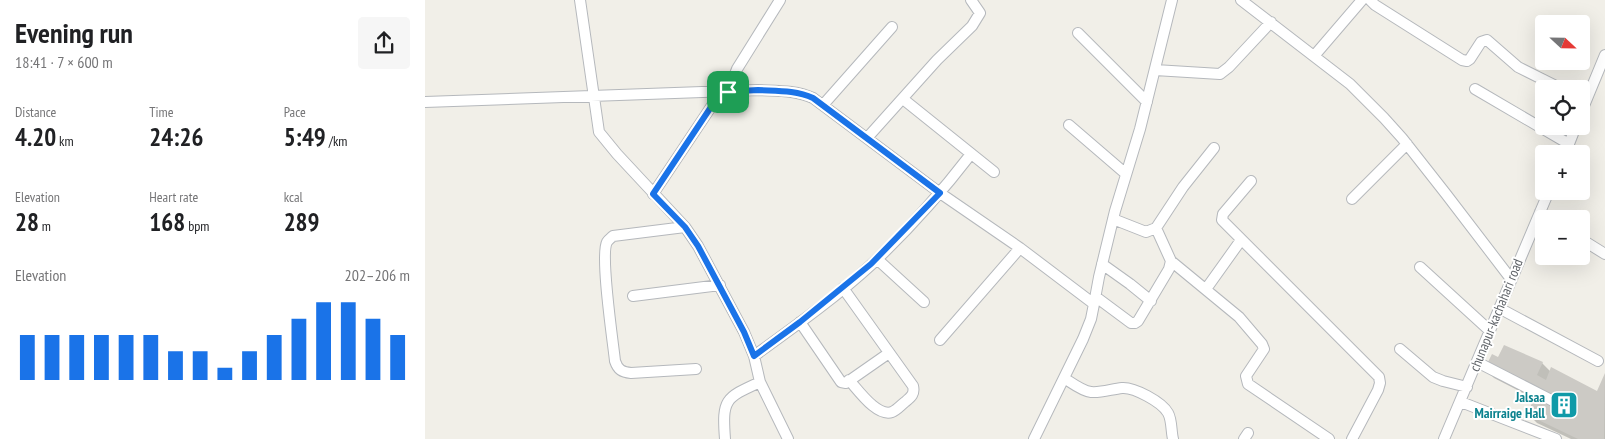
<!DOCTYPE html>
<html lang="en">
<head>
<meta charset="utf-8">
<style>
  body { margin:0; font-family:"PT Sans Narrow",sans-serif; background:#f6f6f6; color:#202124; height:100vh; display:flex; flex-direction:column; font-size:19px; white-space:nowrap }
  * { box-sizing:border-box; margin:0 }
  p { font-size:16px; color:#757577 }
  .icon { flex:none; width:28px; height:28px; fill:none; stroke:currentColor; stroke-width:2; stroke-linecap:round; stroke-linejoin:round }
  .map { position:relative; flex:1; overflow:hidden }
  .panel { display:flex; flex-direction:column; background:#fff; width:425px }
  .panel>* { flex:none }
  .needle { width:32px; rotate:112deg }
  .tools { position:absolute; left:1110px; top:15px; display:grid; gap:10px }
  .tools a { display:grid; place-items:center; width:55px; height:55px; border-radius:5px; background:#fff; box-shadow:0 5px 20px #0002; font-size:25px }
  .pin { position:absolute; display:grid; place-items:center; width:42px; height:42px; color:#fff; margin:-21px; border-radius:10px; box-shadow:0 2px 8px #0006 }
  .round { display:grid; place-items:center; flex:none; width:52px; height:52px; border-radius:5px; background:#f6f6f6 }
  .head { display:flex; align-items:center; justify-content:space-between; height:85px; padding:0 15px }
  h1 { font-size:28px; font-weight:600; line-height:38px }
  .metrics { display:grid; grid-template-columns:repeat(3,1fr); gap:8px; height:85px; padding:5px 15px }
  .metrics div { display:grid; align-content:center }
  .metrics b { font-size:25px; font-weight:600 }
  .metrics small { font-size:14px; font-weight:400 }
  .metrics p { font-size:14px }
  .chart { height:140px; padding:10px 15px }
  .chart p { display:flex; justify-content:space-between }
  .chart svg { width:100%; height:90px; margin-top:5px; stroke:#1a73e8; stroke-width:6 }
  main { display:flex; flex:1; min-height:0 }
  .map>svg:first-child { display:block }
</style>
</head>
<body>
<main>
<section class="panel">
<div class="head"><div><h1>Evening run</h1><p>18:41 · 7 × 600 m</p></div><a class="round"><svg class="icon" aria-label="share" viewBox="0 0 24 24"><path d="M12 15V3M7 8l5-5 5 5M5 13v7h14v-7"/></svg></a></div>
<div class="metrics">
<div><p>Distance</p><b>4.20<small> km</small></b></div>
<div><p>Time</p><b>24:26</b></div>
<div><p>Pace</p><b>5:49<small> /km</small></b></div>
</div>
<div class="metrics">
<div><p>Elevation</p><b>28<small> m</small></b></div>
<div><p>Heart rate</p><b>168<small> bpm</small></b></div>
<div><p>kcal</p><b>289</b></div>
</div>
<div class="chart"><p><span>Elevation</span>202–206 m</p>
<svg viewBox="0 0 160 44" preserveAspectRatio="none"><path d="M5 44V22M15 44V22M25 44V22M35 44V22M45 44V22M55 44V22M65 44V30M75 44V30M85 44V38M95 44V30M105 44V22M115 44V14M125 44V6M135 44V6M145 44V14M155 44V22"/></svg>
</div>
</section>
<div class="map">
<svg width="1180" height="439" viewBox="0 0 1180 439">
  <rect width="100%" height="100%" fill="#f1efe8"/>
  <!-- shadow -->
  <path fill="#0003" d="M1073,358L1117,363L1126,372L1173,393L1180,376V439H1146L1112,423L1104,415L1110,399L1069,378L1061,370Z"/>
  <!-- building -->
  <path fill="#cccac5" d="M1079,345L1118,362L1112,375L1121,380L1126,367L1172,391L1180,373L1179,439H1153L1103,415L1109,396L1059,370L1067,354L1073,357Z"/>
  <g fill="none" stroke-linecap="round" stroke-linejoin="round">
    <defs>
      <path id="minor" d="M155,0L174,132L192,154L260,227L273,246L319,332L329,356L335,382L363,439
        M816,0L925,84L959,118L977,138L1021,194L1086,279
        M945,0L950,5L1037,60L1042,61L1045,59L1056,42L1062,40L1093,67L1137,89
        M653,33L722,102
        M889,56L937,0
        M730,70L795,74L804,67L846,22
        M1050,89L1144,144
        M303,92L312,69L355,0
        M478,99L569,172
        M0,102L333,90C352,91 371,90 388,98L515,193L595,248L669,304L666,319L658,339L609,439
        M398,105L467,27
        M1156,113L1180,55
        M644,125L701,174
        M442,138L512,60L547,26L555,13L546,0
        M1140,154L1151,126
        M826,181L798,214L797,220L954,377L955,383L953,390L927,439
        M228,194L296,92
        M927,199L982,144
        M1115,212L1125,219
        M688,219L721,232L731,228L758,187L789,148
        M260,227L188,236C186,238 184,239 182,242C175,255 188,342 190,361C193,370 197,372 206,373L271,369
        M1156,239L1180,254
        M452,259L499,302
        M746,261L814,317L837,344L839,349L821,376L823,384L904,439
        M677,264L705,284L726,301
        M995,267L1064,330
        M418,288L488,386C490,394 486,397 480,402C476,405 472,410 467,412C452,417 434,391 424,380
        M781,289L816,240
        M208,296L295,285
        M671,297L706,323H710L713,321L744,269L746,261L731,228
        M669,304L674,277L690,211L715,129L747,0
        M1074,308L1173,361
        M375,322L416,382L421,383L464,353
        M515,340L595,248
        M975,349L1008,377L1018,381L1042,387
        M329,356C369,327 410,298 447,264C483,230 516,193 546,154
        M1052,362L1130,402
        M639,378C647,383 657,391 666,392C676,393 687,389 697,388C709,387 737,402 743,413C747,420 746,431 748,439
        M1036,402L1131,439
        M300,439C297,399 300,398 335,382
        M819,439L823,433
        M1019,439L1124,191"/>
    </defs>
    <!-- minor casing -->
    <use href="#minor" stroke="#b5b8bc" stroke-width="12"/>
    <!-- minor -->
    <use href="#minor" stroke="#fff" stroke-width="10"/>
  </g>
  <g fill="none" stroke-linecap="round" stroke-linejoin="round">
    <defs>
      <path id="route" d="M333,90C352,91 371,90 388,98L515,193L446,264L375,322L329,356L319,332L273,246L260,227L228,194L296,92Z"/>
    </defs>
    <!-- route casing -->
    <use href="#route" stroke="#fff" stroke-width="10"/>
    <!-- route -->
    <use href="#route" stroke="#1a73e8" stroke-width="6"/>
  </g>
  <!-- icons -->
  <defs>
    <symbol id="building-square" viewBox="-11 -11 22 22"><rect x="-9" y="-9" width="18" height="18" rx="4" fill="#0f9aa8" stroke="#fff"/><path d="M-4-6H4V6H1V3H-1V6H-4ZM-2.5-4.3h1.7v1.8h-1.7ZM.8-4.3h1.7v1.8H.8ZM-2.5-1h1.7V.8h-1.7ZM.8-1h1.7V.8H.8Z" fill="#fff"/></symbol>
  </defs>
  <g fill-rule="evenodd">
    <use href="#building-square" x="1123" y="389" width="32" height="32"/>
  </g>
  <g text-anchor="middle" stroke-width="4" stroke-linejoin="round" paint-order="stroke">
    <!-- street labels -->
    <g font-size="14" fill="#5f6368" stroke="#fff">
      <text transform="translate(1071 315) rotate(-68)" y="5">chunapur-kachahari road</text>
    </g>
    <!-- culture labels -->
    <g font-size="14" font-weight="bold" fill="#0d838f" stroke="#fff" text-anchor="end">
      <text x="1120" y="402">Jalsaa<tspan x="1120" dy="16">Mairraige Hall</tspan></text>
    </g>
  </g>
</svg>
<div class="tools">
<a><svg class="needle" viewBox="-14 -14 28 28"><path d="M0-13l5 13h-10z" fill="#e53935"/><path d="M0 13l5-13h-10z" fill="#757577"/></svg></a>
<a><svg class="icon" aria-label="locate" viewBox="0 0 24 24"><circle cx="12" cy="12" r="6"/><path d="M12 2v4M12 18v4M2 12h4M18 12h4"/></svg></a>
<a>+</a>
<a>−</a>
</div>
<div class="pin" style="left:303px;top:92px;background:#1e9e55"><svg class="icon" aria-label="arrive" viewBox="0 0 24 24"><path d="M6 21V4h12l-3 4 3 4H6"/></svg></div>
</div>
</main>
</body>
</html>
